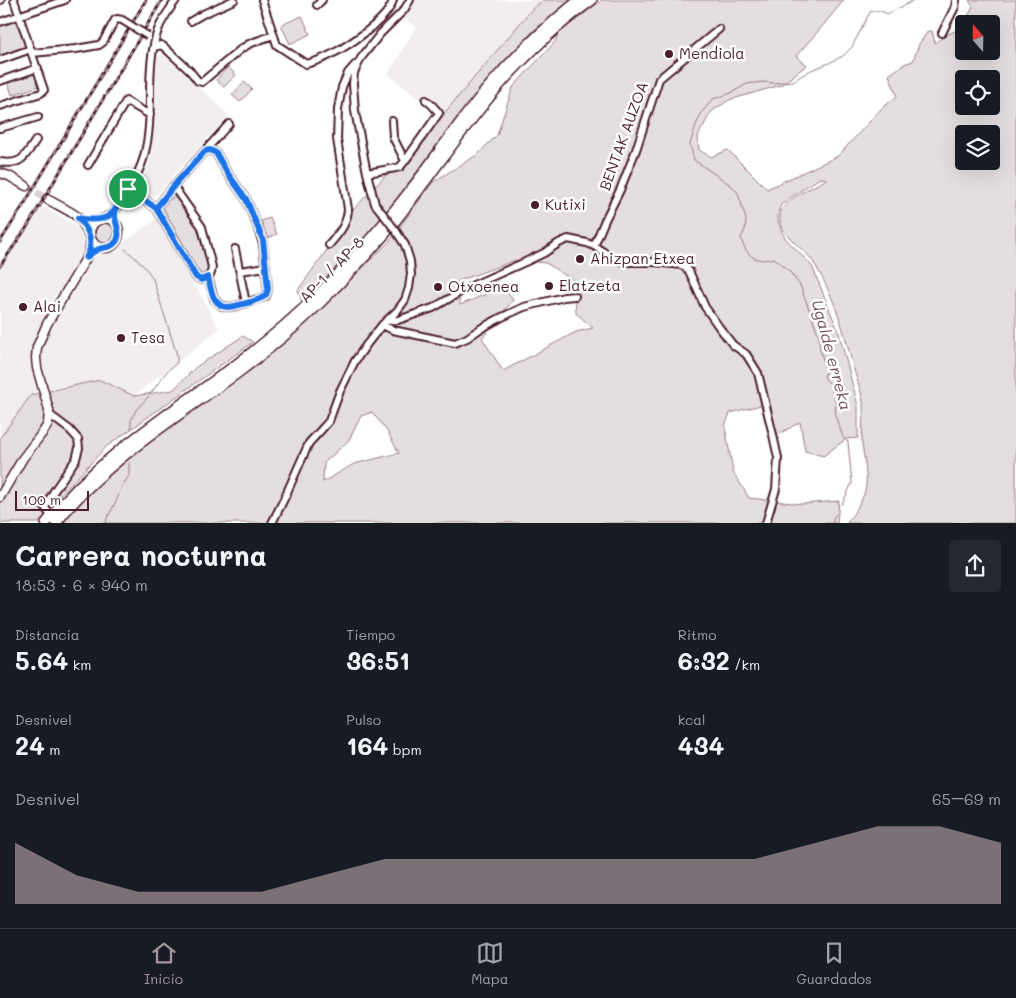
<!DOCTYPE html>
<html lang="es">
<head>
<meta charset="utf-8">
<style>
  body { margin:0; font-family:Mali,sans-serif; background:#242831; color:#f1f3f6; height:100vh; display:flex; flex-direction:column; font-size:19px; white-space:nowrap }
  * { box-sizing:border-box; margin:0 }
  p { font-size:16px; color:#9ea1a6 }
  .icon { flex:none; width:28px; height:28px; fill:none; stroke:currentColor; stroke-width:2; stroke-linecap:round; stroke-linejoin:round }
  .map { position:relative; height:523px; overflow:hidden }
  .side { display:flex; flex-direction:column; background:#171b24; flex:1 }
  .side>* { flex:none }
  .needle { width:32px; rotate:340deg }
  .tools { position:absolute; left:955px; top:15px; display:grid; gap:10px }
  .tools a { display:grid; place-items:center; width:45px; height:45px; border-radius:5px; background:#171b24; box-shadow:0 5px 20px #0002; font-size:25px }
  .scale { position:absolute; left:15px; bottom:12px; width:74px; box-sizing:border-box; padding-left:5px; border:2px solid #4a1f2b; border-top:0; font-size:14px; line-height:18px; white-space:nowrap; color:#4a1f2b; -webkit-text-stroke:4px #fff; paint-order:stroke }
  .pin { position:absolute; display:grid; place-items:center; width:42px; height:42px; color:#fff; margin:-21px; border:2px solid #fff; border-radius:50%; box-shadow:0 1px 5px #0007 }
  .round { display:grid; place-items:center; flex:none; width:52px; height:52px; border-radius:5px; background:#242831 }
  .summary { display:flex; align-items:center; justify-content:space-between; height:85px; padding:0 15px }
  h1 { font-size:28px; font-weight:700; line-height:38px }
  .metrics { display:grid; grid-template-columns:repeat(3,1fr); gap:8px; height:85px; padding:5px 15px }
  .metrics div { display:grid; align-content:center }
  .metrics b { font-size:25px; font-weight:700 }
  .metrics small { font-size:14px; font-weight:400 }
  .metrics p { font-size:14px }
  .chart { height:140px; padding:10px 15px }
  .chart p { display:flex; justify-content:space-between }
  .chart svg { width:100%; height:90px; margin-top:5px; fill:#a6949b; opacity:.7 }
  .menu { display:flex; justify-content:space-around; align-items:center; height:70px; border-top:1px solid #363941; background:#171b24; font-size:14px; color:#9ea1a6 }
  .menu a { display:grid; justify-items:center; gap:2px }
  .menu .active { color:#a6949b }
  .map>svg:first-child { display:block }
</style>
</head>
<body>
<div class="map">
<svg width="1016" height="523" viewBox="0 0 1016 523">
  <rect width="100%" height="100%" fill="#fff"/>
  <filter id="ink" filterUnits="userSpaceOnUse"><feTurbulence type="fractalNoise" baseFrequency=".02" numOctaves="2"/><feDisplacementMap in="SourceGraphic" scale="10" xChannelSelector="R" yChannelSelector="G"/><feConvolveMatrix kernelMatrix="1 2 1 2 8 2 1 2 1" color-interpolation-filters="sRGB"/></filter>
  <g filter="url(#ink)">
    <!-- built -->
    <path fill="#f2eeef" d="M409,0H544L533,8L441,117L388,74L416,27L398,13Z
      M163,55L229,115L152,199L141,188L140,183L149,164L153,139L156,118V76L158,57Z
      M42,206L85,231L88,242L94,254L114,249L159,218L219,329L134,396L100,380L32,395L0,438V268Z"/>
    <!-- green -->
    <path fill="#e5dee0" stroke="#987e86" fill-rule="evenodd" d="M544,0H571L533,31L459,115L378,224L302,302L298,290L337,236L332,232L441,117L533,8Z
      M602,0H844L820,29L796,56L807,65L781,85L729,100L711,112L698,136L699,150L711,157L728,150L767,189L838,156L881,109L897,96L889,75L904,64L913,61L919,44L928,31H932L935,43L946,35L957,30L967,18L973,7L969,0H1016V523H847C855,511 864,500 866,486C867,472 864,458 862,444C861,431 864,416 863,402C861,389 855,376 852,362C849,352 847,342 844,333C837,309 827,284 814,263C805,248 778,235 780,215C782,199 814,187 827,179L820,178L791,197L781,205L778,213V220L782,232L786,239L812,266L839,333L858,406V438L846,439L823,456L805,451L800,422L779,434L768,431L761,405L730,413L725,426L733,472L749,498L801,504L839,501L837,523H61L108,471L319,310L388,243L433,182L477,155L497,135L513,87L555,42L558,34ZM964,24H991V51H964ZM964,79H991V106H964ZM964,134H991V161H964ZM516,260L546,263L574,281L576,313L593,328L576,332L503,371L482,338L513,300L503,287L460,305L458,281ZM372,412L387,431L399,453L354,464L323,482L324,463L349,440L361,416Z
      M302,16L310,34L290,44L281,25Z
      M17,19L27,47L0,57V25Z
      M228,67L236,75L224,87L216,80Z
      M34,72L39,86L12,95L8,82Z
      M244,82L252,89L240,102L232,95Z
      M175,197L197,227L208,269L206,273L203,275L198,271L163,207L168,200Z
      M270,218L277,234L268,238L261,221Z
      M94 233a11 11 0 1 1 22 0a11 11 0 1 1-22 0Z
      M243,336L253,342L106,447L51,505L40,523H0V438L31,395L100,380L134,396L173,390L196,367Z"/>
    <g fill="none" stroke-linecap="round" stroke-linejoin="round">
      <!-- stream -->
      <path stroke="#91787e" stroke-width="1" d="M0,178L14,183
        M125,249C136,258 146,267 153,279L177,355V363L167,371L149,396L136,410L131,420V429
        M842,504L852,483L848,442L843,437L835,415L836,403L830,384L824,377L826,371L820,349L819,336L800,285L790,272L774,258C770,259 763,261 758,259C748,257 743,246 741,238L745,230L746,219L738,193L732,186L694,160L690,144L696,125L702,112L713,99L731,93L747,84L763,82L774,83L793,81L811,70L827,64L843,56L852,47L870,12C877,10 881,10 887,14L909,3L913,0
        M106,523L107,518L116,502L122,486L129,476V463
        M833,523V518L836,514"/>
      <!-- major-tunnel -->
      <path stroke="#dbd2d5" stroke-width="8" stroke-dasharray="8 4" stroke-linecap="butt" d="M26,186L47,199"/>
      <defs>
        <path id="minor" d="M0,0H1
          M262,0L277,45L306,64C314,62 323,59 332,54C349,45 389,19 393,0
          M317,5L322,0
          M191,21L203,14L234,0
          M0,22L65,0
          M942,33L955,7L956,0
          M154,47L161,45L164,47L190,71L198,81L202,82L241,49L249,44L273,35
          M32,53L76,49L99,45L103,42L115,20L117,19L122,20
          M0,60L31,49
          M0,81L38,68
          M0,106L41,93L44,90L14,0
          M392,121L393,137L405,161
          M0,128L38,117
          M205,151L210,150L216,153L226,171L246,199L258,228L263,244L268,289L266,296L261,298L236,306L228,307L222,306L214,299L208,277
          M0,162C22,166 25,156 36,140
          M88,165L126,101L150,115
          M367,173L396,168L400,167L405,161L439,113L432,105L426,100
          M173,186L202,227L212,267L211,273L208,277
          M128,189L156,208L196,277L201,280L208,277
          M156,208L177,182L229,124
          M383,214L375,204L367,173L355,111L353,84L354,73L361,58L380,34L404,10L410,0
          M104,218L110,215L116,210C126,192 141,173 145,152C155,112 144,70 158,30C162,19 170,9 176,0
          M329,245C339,233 347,225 348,209L337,139L338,109L342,87L348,73L355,65
          M594,246L605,220L620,190L636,150L659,79L719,29
          M235,249L246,303
          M240,271L266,267
          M386,321L398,320L433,308L469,287L525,262L544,253L559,243L568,239L587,243L594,246L615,259L626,262H655L682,265L689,271L705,307L719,327L733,345L746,354L758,373L773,435L778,458L776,489L766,523
          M382,325L393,330L455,343L467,338L480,329L502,317L524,307L564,297L575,296
          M48,512L45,507L54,491L76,459L79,448L78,439L70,430L50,415
          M272,523L284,499L309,443L321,430L329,421L340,391L355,361L367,344L382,325L397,311L405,300L409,288L411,274L410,261L405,245L396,231"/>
        <path id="major" d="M0,173L9,176L26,186
          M47,199C57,205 69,210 78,217C88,226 89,248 105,248C109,248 113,246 115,243C118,240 119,236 119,232C118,213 89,214 90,236
          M0,497L23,458L43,432L48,424L49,410L37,368L36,358L37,347L47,324L88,255L90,248L91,238"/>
        <path id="highway" d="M46,523C97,458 168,415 234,366C262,345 289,323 314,298C353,261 387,221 419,179C443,147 465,113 492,83C518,52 548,25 579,0
          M56,523C106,460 175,419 239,372C267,351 295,328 320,303C344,279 368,255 389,229C427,182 459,132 498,87C526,55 557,25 592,0"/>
      </defs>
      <!-- minor casing -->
      <use href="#minor" stroke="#4a1f2b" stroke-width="10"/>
      <!-- major casing -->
      <use href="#major" stroke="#4a1f2b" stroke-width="11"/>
      <!-- highway casing -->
      <use href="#highway" stroke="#4a1f2b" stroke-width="12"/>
      <!-- minor -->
      <use href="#minor" stroke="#fff" stroke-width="6"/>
      <!-- major -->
      <use href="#major" stroke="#fff" stroke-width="8"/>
      <!-- highway -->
      <use href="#highway" stroke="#fff" stroke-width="9"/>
      <defs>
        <path id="rail" d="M0,242L26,201L146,0
          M0,266L27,227L162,0"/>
      </defs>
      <!-- rail casing -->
      <use href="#rail" stroke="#4a1f2b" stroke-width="3"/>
      <!-- rail -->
      <use href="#rail" stroke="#fff" stroke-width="1" stroke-dasharray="4" stroke-linecap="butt"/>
      <defs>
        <path id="minor-bridge" d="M122,20L148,36
          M383,214L396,231"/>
      </defs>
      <!-- minor-bridge casing -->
      <use href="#minor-bridge" stroke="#4a1f2b" stroke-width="10" stroke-linecap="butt"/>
      <!-- minor-bridge -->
      <use href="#minor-bridge" stroke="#fff" stroke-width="6"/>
    </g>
  </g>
  <g fill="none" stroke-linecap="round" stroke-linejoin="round" filter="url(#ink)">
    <defs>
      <path id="route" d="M128,189C114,214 110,224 78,218C89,230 95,242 86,258C90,254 94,251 99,249C105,247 110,248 114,244C124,235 114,224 115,214C116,205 124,196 128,189L156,208L196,277L201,280L208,277C210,284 211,297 217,302C220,305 223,307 227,307C233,307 261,300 265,296C267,294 267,292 268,289L263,240L246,199L226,171L216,153L210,150L205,151L177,182L156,208L128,189"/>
    </defs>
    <!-- route casing -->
    <use href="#route" stroke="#fff" stroke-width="10"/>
    <!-- route -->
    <use href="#route" stroke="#1a73e8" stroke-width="6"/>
  </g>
  <!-- markers -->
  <g fill="#4a1f2b" stroke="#fff" stroke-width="2">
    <circle cx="669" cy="54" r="5"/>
    <circle cx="535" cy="205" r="5"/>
    <circle cx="580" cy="259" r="5"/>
    <circle cx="549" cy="286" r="5"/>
    <circle cx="438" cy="287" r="5"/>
    <circle cx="23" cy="307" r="5"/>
    <circle cx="121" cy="338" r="5"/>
  </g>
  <g text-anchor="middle" stroke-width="5" stroke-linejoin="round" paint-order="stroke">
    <!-- poi labels -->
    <g font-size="15" fill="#4a1f2b" stroke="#fff" text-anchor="start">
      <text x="679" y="59">Mendiola</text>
      <text x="545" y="210">Kutixi</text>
      <text x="590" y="264">Ahizpan Etxea</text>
      <text x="559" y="291">Elatzeta</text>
      <text x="448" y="292">Otxoenea</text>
      <text x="33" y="312">Alai</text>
      <text x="131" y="343">Tesa</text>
    </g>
    <!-- street labels -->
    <g font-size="15" fill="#4a1f2b" stroke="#fff">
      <text transform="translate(624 136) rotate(-70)" y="5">BENTAK AUZOA</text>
      <text transform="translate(332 270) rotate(-46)" y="5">AP-1 / AP-8</text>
    </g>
    <!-- water labels -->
    <g font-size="16" font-style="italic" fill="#74535c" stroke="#fff">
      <text transform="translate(832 355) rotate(75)" y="6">Ugalde erreka</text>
    </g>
  </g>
</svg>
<div class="tools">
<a><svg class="needle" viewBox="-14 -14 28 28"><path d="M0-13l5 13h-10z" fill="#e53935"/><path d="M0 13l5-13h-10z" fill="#9ea1a6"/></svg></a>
<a><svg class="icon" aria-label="locate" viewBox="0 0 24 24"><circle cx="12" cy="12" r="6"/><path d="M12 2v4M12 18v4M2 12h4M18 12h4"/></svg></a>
<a><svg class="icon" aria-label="layers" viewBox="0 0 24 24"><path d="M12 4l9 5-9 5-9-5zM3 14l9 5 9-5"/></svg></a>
</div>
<div class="scale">100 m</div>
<div class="pin" style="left:128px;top:189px;background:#1e9e55"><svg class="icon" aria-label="arrive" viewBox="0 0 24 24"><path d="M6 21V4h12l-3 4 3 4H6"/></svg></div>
</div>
<section class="side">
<div class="summary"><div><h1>Carrera nocturna</h1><p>18:53 · 6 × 940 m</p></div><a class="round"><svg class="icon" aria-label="share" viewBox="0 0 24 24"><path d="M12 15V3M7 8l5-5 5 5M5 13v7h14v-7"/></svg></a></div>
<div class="metrics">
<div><p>Distancia</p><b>5.64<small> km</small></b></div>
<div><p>Tiempo</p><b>36:51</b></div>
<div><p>Ritmo</p><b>6:32<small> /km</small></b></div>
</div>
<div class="metrics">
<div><p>Desnivel</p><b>24<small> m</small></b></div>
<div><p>Pulso</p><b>164<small> bpm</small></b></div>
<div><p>kcal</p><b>434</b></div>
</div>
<div class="chart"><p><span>Desnivel</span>65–69 m</p>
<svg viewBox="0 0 160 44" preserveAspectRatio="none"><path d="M0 44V14L10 30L20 38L30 38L40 38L50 30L60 22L70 22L80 22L90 22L100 22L110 22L120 22L130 14L140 6L150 6L160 14V44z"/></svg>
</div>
</section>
<nav class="menu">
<a class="active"><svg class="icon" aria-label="home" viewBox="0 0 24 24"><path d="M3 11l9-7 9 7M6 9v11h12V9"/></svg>Inicio</a>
<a><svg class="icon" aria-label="map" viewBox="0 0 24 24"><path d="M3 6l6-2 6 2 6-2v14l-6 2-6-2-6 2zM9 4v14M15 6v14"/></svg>Mapa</a>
<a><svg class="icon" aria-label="saved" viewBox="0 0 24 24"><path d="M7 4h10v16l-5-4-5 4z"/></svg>Guardados</a>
</nav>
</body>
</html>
